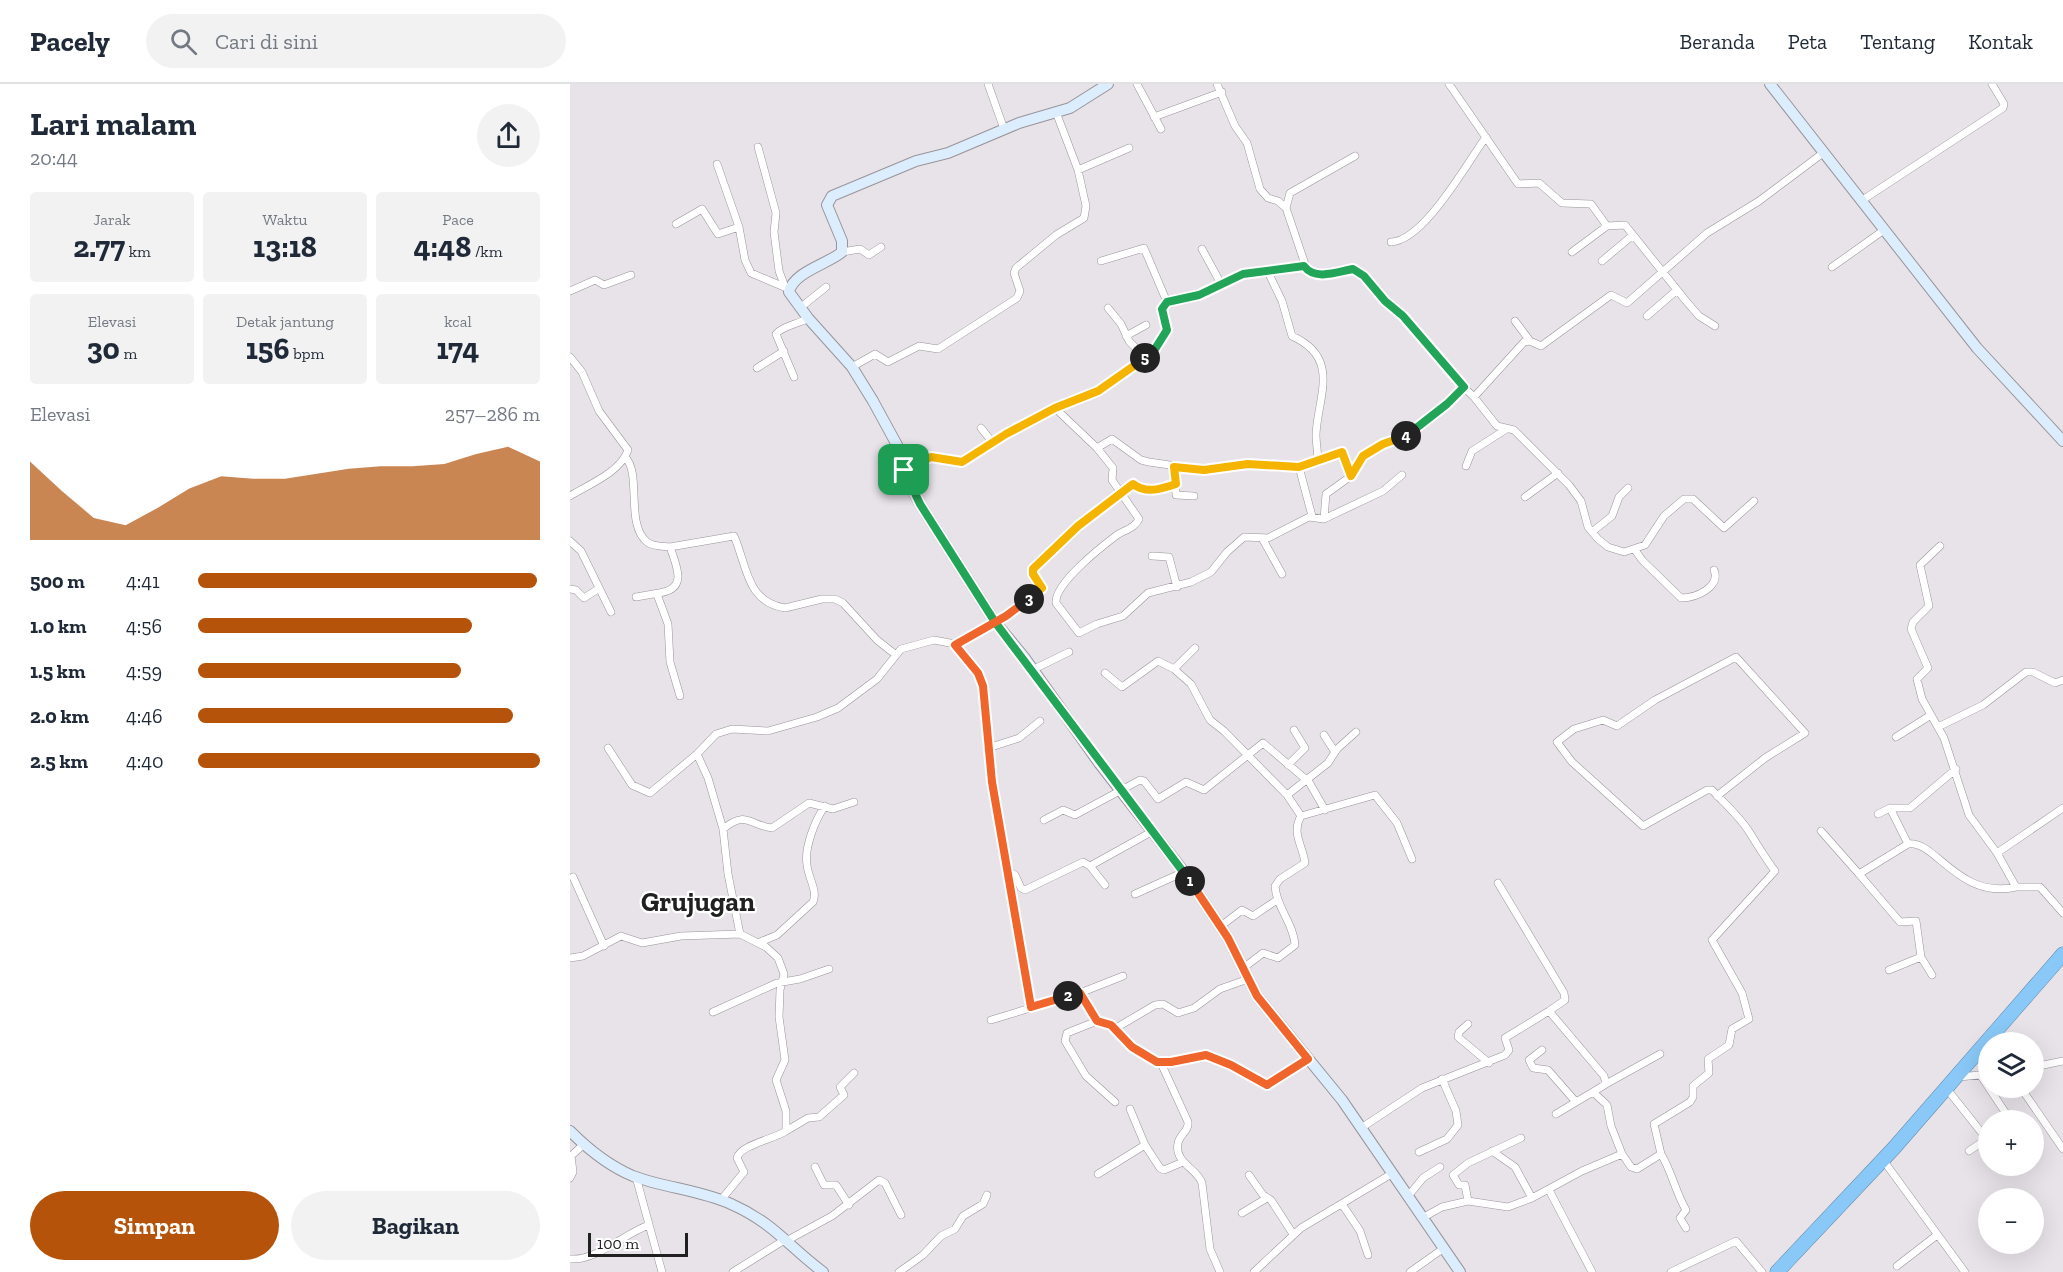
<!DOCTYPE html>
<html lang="id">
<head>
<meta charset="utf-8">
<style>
  body { margin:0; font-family:"Zilla Slab",serif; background:#f2f2f3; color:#1f2937; height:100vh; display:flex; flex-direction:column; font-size:22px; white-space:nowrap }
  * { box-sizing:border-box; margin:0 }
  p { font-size:20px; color:#747a83 }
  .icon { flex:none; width:33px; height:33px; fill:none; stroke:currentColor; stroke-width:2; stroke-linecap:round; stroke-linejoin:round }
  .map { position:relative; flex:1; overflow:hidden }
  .sheet { display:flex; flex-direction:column; background:#fff; width:570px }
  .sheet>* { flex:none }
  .tools { position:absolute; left:1408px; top:948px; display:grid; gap:12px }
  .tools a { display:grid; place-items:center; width:66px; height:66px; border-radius:50%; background:#fff; box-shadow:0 6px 24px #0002; font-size:30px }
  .scale { position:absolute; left:18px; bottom:15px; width:100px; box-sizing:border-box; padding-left:6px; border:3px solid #212021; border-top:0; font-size:16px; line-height:21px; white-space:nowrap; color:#212021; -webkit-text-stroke:4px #fff; paint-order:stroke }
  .pin { position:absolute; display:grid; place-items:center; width:51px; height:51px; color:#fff; margin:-26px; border-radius:12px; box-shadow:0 3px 9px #0006 }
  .km { position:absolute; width:30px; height:30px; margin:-15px; border-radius:50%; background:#222; color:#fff; font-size:16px; line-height:30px; text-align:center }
  .round { display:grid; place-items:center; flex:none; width:63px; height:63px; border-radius:32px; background:#f2f2f3 }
  .summary { display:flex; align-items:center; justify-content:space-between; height:102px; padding:0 30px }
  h1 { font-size:33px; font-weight:700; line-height:45px }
  .figures { display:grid; grid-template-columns:repeat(3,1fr); gap:9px; height:102px; padding:6px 30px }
  .figures div { display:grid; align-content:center; border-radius:6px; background:#f2f2f3; text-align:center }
  .figures b { font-size:30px; font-weight:700 }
  .figures small { font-size:16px; font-weight:400 }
  .figures p { font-size:16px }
  .chart { height:168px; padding:12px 30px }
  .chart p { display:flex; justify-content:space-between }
  .chart svg { width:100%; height:108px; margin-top:6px; fill:#b45309; opacity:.7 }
  .cta { display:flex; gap:12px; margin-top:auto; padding:12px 30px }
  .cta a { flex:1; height:69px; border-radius:36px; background:#b45309; color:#fff; font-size:24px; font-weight:700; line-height:69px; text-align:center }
  .cta a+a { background:#f2f2f3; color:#1f2937 }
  ul { padding:0 30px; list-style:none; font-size:20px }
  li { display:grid; grid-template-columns:96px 72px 1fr; align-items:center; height:45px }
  li i { height:15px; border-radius:8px; background:#b45309 }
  header { display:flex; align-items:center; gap:36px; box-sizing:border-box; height:84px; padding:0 30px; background:#fff; border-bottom:2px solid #e0e1e3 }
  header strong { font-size:28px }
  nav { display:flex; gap:33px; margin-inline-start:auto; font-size:21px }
  .search { width:420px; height:54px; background:#f2f2f3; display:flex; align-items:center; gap:15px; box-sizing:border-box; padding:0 21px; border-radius:33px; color:#747a83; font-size:22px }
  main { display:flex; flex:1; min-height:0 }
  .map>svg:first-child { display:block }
</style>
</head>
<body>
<header>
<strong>Pacely</strong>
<div class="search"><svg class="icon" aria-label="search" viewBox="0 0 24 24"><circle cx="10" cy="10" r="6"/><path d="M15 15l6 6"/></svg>Cari di sini</div>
<nav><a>Beranda</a><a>Peta</a><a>Tentang</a><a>Kontak</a></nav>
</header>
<main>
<section class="sheet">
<div class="summary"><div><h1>Lari malam</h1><p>20:44</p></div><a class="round"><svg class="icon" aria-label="share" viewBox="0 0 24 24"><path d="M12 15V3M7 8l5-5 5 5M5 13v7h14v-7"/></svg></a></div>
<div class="figures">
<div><p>Jarak</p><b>2.77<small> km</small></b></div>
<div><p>Waktu</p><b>13:18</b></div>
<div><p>Pace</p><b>4:48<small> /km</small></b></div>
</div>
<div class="figures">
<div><p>Elevasi</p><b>30<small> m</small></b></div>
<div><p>Detak jantung</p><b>156<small> bpm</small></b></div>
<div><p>kcal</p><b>174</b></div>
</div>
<div class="chart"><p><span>Elevasi</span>257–286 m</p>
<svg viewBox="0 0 160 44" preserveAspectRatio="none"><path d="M0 44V12L10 24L20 35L30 38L40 31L50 23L60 18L70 19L80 19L90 17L100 15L110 14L120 14L130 13L140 9L150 6L160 12V44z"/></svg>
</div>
<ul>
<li><b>500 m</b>4:41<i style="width:99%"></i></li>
<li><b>1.0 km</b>4:56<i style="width:80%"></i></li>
<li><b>1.5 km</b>4:59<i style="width:77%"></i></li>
<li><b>2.0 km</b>4:46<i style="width:92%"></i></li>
<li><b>2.5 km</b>4:40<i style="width:100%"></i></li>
</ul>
<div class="cta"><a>Simpan</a><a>Bagikan</a></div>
</section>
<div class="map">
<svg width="1493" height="1188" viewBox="0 0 1493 1188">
  <rect width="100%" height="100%" fill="#e8e3e9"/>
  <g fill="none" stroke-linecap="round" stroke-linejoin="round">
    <defs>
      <path id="street" d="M418,0L434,45
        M567,0L591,45
        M647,0L665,42L677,59L690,105L698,114L708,117L716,124L737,186L748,191L783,185L790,188L815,217L833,232L885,295L904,313L954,258L960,257L971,262L1041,211L1057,219L1137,149L1189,117L1253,69
        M879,0L948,100L969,99L992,119L1021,120L1037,142L1055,141L1116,217L1129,232L1145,242
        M486,28L508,86L559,64
        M584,33L652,8
        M188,63L206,129L204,148L209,187L215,203
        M147,80L169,143
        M1291,117L1433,24L1434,20L1422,0
        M716,124L720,109L785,72
        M106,140L132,125L148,150L169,143L175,176L181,189L219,205
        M821,158C854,157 897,79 916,53
        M632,165L650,198
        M272,168L290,165L299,171L311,163
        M1002,168L1037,142
        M531,177L574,164L597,218
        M1032,177L1063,151
        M1262,183L1314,146
        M698,188L734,182
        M0,207L25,196L34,201L61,191
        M230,224L256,203
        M538,224L551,240L559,257L575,274
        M1077,232L1107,206
        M945,237L960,257
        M556,252L576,241
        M0,273L12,288L29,327L58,366C51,388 18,401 0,412
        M282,283L305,270L318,278L349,262L368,265L447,214L450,207L444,189L446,184L486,151L514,134L516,122L508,86
        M187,284L214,267
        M224,293L206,250C212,242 229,240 238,234
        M904,313L927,342L944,346L999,401L1011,417L1018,443L1028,455L1038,463L1054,468L1075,461L1094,432L1114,415H1123L1154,444L1184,417
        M485,324L527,364L542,355L571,376L579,378L634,386L678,380L714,384L748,378L772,368L781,392L793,372L813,360L842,349L894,303
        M411,344L423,359
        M527,364L543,384L542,396L569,435C565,444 555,446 547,451C531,463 484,500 486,519L509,549L527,540L553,532L578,509L621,498L641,488L657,468L674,453L698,454L739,433L754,435L756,410L781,392
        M55,373C72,389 55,440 77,458C83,463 93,462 100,463C107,483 118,505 89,509L88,513L98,540L100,578L110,612
        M896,382L902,367L935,346
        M604,383L606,411L624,412
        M729,383L742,432
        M335,386L361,373L392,378L436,350L485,324L538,301L581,269L597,246L592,225L597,218C607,214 619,214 630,210C660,199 661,187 698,188L712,217L722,252C771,274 748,312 746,350C746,359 748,369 748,378
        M955,413L988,389
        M754,435L813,407L832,391
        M1022,448L1042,432L1049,413L1058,404
        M692,454L712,490
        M0,457L11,467L41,528
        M1370,462L1350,481L1359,522L1343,538L1341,545L1358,584L1347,595L1352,615L1374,654L1399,731L1427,769L1446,803H1470L1493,829
        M100,463L164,452C177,481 176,518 215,524L252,515H265L273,519L307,556L326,571
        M1065,466L1072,476L1111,514C1126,514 1151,503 1144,486
        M582,472L599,473L607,503
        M0,505L6,506L14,514L28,505
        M66,513L89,509
        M385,560L408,589L413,602L421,698L461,923
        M604,585L625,564
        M462,586L499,568
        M535,589L552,603L588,577L604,585L621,600L640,636L654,647L717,711L731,732
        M1368,643L1413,621L1456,588H1463L1485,599L1493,596
        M754,651L765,668
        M1326,653L1361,631
        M38,664L62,701L80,709L127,670L146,650L162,645L198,647L247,633L268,624L307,595L331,565L364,556L385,560L436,533L472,504L463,490V485L508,442L555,405L563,400C576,410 591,405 606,400
        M418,664L449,654L470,637
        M127,670L138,694L153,745L158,790L170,850
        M718,681L735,664L724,646
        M717,711L758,679L767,665L786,648
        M1308,730L1320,724
        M474,736L493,726L505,731L570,696L574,697L588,715L616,698L634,706L693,659L739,698L755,726
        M153,745C176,726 179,741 202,744L239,719L263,725L284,718
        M1251,747L1289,790
        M1338,760C1365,755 1388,816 1446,803
        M1427,769L1493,724
        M520,782L583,747
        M437,787L445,791L451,804L455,806L513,778L520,782L535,801
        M3,793L34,862
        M928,799L994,909L995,916L979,927L1034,992L1036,1000L1023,1008L1037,1021L1041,1042L1052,1070L1061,1083L1067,1085L1091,1070L1084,1040L1120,1018L1123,1013V1002L1139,989L1138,975L1159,961L1162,945L1179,935L1172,909L1142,856L1205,787C1195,774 1187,760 1178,746C1168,731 1154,719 1142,706H1137L1073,742L1002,678L987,658L1004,645L1033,636L1047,642L1085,616L1166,573L1235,649L1195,674L1147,712
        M565,810L614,788
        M651,842L672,826L683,832L707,816
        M190,858L207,851L243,818C248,807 238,793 237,781C234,764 245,736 255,722
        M0,874L13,872L51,852L72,859L111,852L170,850L196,863L208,874L214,890L210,906L209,933L215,976L206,996L216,1027V1047C204,1055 170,1061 167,1074L174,1088L151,1116
        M672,885L693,869L708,874L725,861C724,840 706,823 705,802L710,795L735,779C733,762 721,749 731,732L805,711L827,739L842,775
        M1319,886L1351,873
        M1362,891L1351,873L1346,837L1330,838L1289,790L1338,760L1320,724H1340L1386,685
        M510,909L553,892
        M143,928L207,899L230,895L259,885
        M421,936L510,909L527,937L541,941L562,963L587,978L596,979L625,972H643L697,1001L738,975
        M527,937L497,949L495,957L516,992L545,1018
        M898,940L889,948L888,953L919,979
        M546,944L585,921L593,920L608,929L624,924L650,905L678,895
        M972,966L959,976L963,984L978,986L1006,1018L1023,1008
        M591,979L618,1038C619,1047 610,1050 608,1059C604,1079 627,1084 632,1099L640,1165L650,1188
        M1464,983L1493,977
        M1411,992L1435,1028
        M1389,993L1419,990
        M1036,1000L1090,970
        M1451,1004L1493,1065
        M1377,1005L1415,1053V1056L1399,1067
        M560,1025L575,1061L590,1084L594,1086L613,1078
        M986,1030L1006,1018
        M791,1044L852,1004L935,971L939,966L935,954L979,927
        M216,1047L238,1034L249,1033L274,1011L270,1003L284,989
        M922,1067L945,1083L962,1114
        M849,1068L877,1055L888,1041L886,1027L872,995
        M1091,1070C1102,1088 1105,1107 1116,1126L1110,1134L1116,1144
        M1313,1076L1395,1188
        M245,1083L254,1101H266L279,1121
        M528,1090L575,1061
        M679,1091L693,1111L701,1116L723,1150
        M66,1093L92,1188
        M0,1094L3,1088L1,1072L14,1060
        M979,1106L1022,1188
        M839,1111L853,1094L870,1083
        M898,1117L895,1101H889L883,1091L898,1079L951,1054
        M772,1120L790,1147L798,1171
        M672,1129L697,1114
        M854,1133L872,1123L898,1117L938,1123L962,1114L1012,1087L1052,1070
        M218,1156L262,1132L309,1096L315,1099L331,1131
        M0,1175C27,1177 53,1150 79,1141
        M1327,1182L1367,1151
        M163,1188L216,1155
        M329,1188L353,1171L371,1152L385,1145L393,1132L413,1120L417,1111
        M684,1188L731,1144L823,1089
        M840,1188L874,1164
        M1101,1188L1166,1157L1192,1188"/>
      <path id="secondary" d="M538,0L500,24L449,39L378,69L346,77L262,112L257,121L272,157V168C258,180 223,188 219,208L238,234L282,283L303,317L327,361L338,396L350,420L425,538L454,573L529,679L614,788L658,854L687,912L772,1016L890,1188
        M1200,0L1407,264L1493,357
        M0,1047C18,1065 39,1082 63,1092C95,1104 130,1106 161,1120C204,1139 218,1162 253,1188"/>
      <path id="highway" d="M1207,1188L1324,1064L1493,870"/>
    </defs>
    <!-- street casing -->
    <use href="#street" stroke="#999499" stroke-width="8"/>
    <!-- secondary casing -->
    <use href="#secondary" stroke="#999499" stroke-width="12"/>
    <!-- highway casing -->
    <use href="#highway" stroke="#658dac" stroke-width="15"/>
    <!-- street -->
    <use href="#street" stroke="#fff" stroke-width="7"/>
    <!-- secondary -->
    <use href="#secondary" stroke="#dceefd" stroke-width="10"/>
    <!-- highway -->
    <use href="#highway" stroke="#89c8f7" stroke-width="14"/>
  </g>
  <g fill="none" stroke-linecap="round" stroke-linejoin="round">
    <defs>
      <path id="split-1" d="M334,386L350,420L425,538L620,797"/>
      <path id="split-2" d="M498,912L510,909L527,937L541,941L562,963L587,978H601L636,971L661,981L697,1001L738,975L687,912L658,854L620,797"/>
      <path id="split-3" d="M459,515L436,532L385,561L408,589L413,602L422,698L461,923L498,912"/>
      <path id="split-4" d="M459,515L472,504L463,490V485L508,442L563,400C576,410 591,405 606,400L604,383L634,386L678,380L729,383L772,368L781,392L793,372L813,360L836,352"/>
      <path id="split-5" d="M575,274L585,265L597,246L592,225L597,218L629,211L673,190L734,182C745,197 767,188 783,185L794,192L815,217L833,232L894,303L877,320L836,352"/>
      <path id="split-6" d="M334,386L361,373L392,378L436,350L485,324L528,307L575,274"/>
    </defs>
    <!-- split-1 casing -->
    <use href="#split-1" stroke="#fff" stroke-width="12"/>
    <!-- split-2 casing -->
    <use href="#split-2" stroke="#fff" stroke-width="12"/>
    <!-- split-3 casing -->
    <use href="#split-3" stroke="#fff" stroke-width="12"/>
    <!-- split-4 casing -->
    <use href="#split-4" stroke="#fff" stroke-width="12"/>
    <!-- split-5 casing -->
    <use href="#split-5" stroke="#fff" stroke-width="12"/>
    <!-- split-6 casing -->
    <use href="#split-6" stroke="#fff" stroke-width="12"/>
    <!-- split-1 -->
    <use href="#split-1" stroke="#22a559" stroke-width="8"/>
    <!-- split-2 -->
    <use href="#split-2" stroke="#f0652b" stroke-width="8"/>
    <!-- split-3 -->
    <use href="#split-3" stroke="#f0652b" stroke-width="8"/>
    <!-- split-4 -->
    <use href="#split-4" stroke="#f5b400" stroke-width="8"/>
    <!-- split-5 -->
    <use href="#split-5" stroke="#22a559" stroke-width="8"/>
    <!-- split-6 -->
    <use href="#split-6" stroke="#f5b400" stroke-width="8"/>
  </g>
  <g text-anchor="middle" stroke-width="4.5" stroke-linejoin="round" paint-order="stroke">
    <!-- quarter labels -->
    <g font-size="27" font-weight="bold" fill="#212021" stroke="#fff">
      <text x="128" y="827">Grujugan</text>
    </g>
  </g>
</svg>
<div class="tools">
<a><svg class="icon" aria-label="layers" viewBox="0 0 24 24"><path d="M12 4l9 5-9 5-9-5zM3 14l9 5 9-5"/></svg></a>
<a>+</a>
<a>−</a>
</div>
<div class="scale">100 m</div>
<div class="pin" style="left:334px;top:386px;background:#1e9e55"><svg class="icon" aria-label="arrive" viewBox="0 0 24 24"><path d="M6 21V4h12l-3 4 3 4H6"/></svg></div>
<b class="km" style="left:620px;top:797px">1</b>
<b class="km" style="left:498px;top:912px">2</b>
<b class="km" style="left:459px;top:515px">3</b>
<b class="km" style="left:836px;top:352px">4</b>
<b class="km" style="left:575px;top:274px">5</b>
</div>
</main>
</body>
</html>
